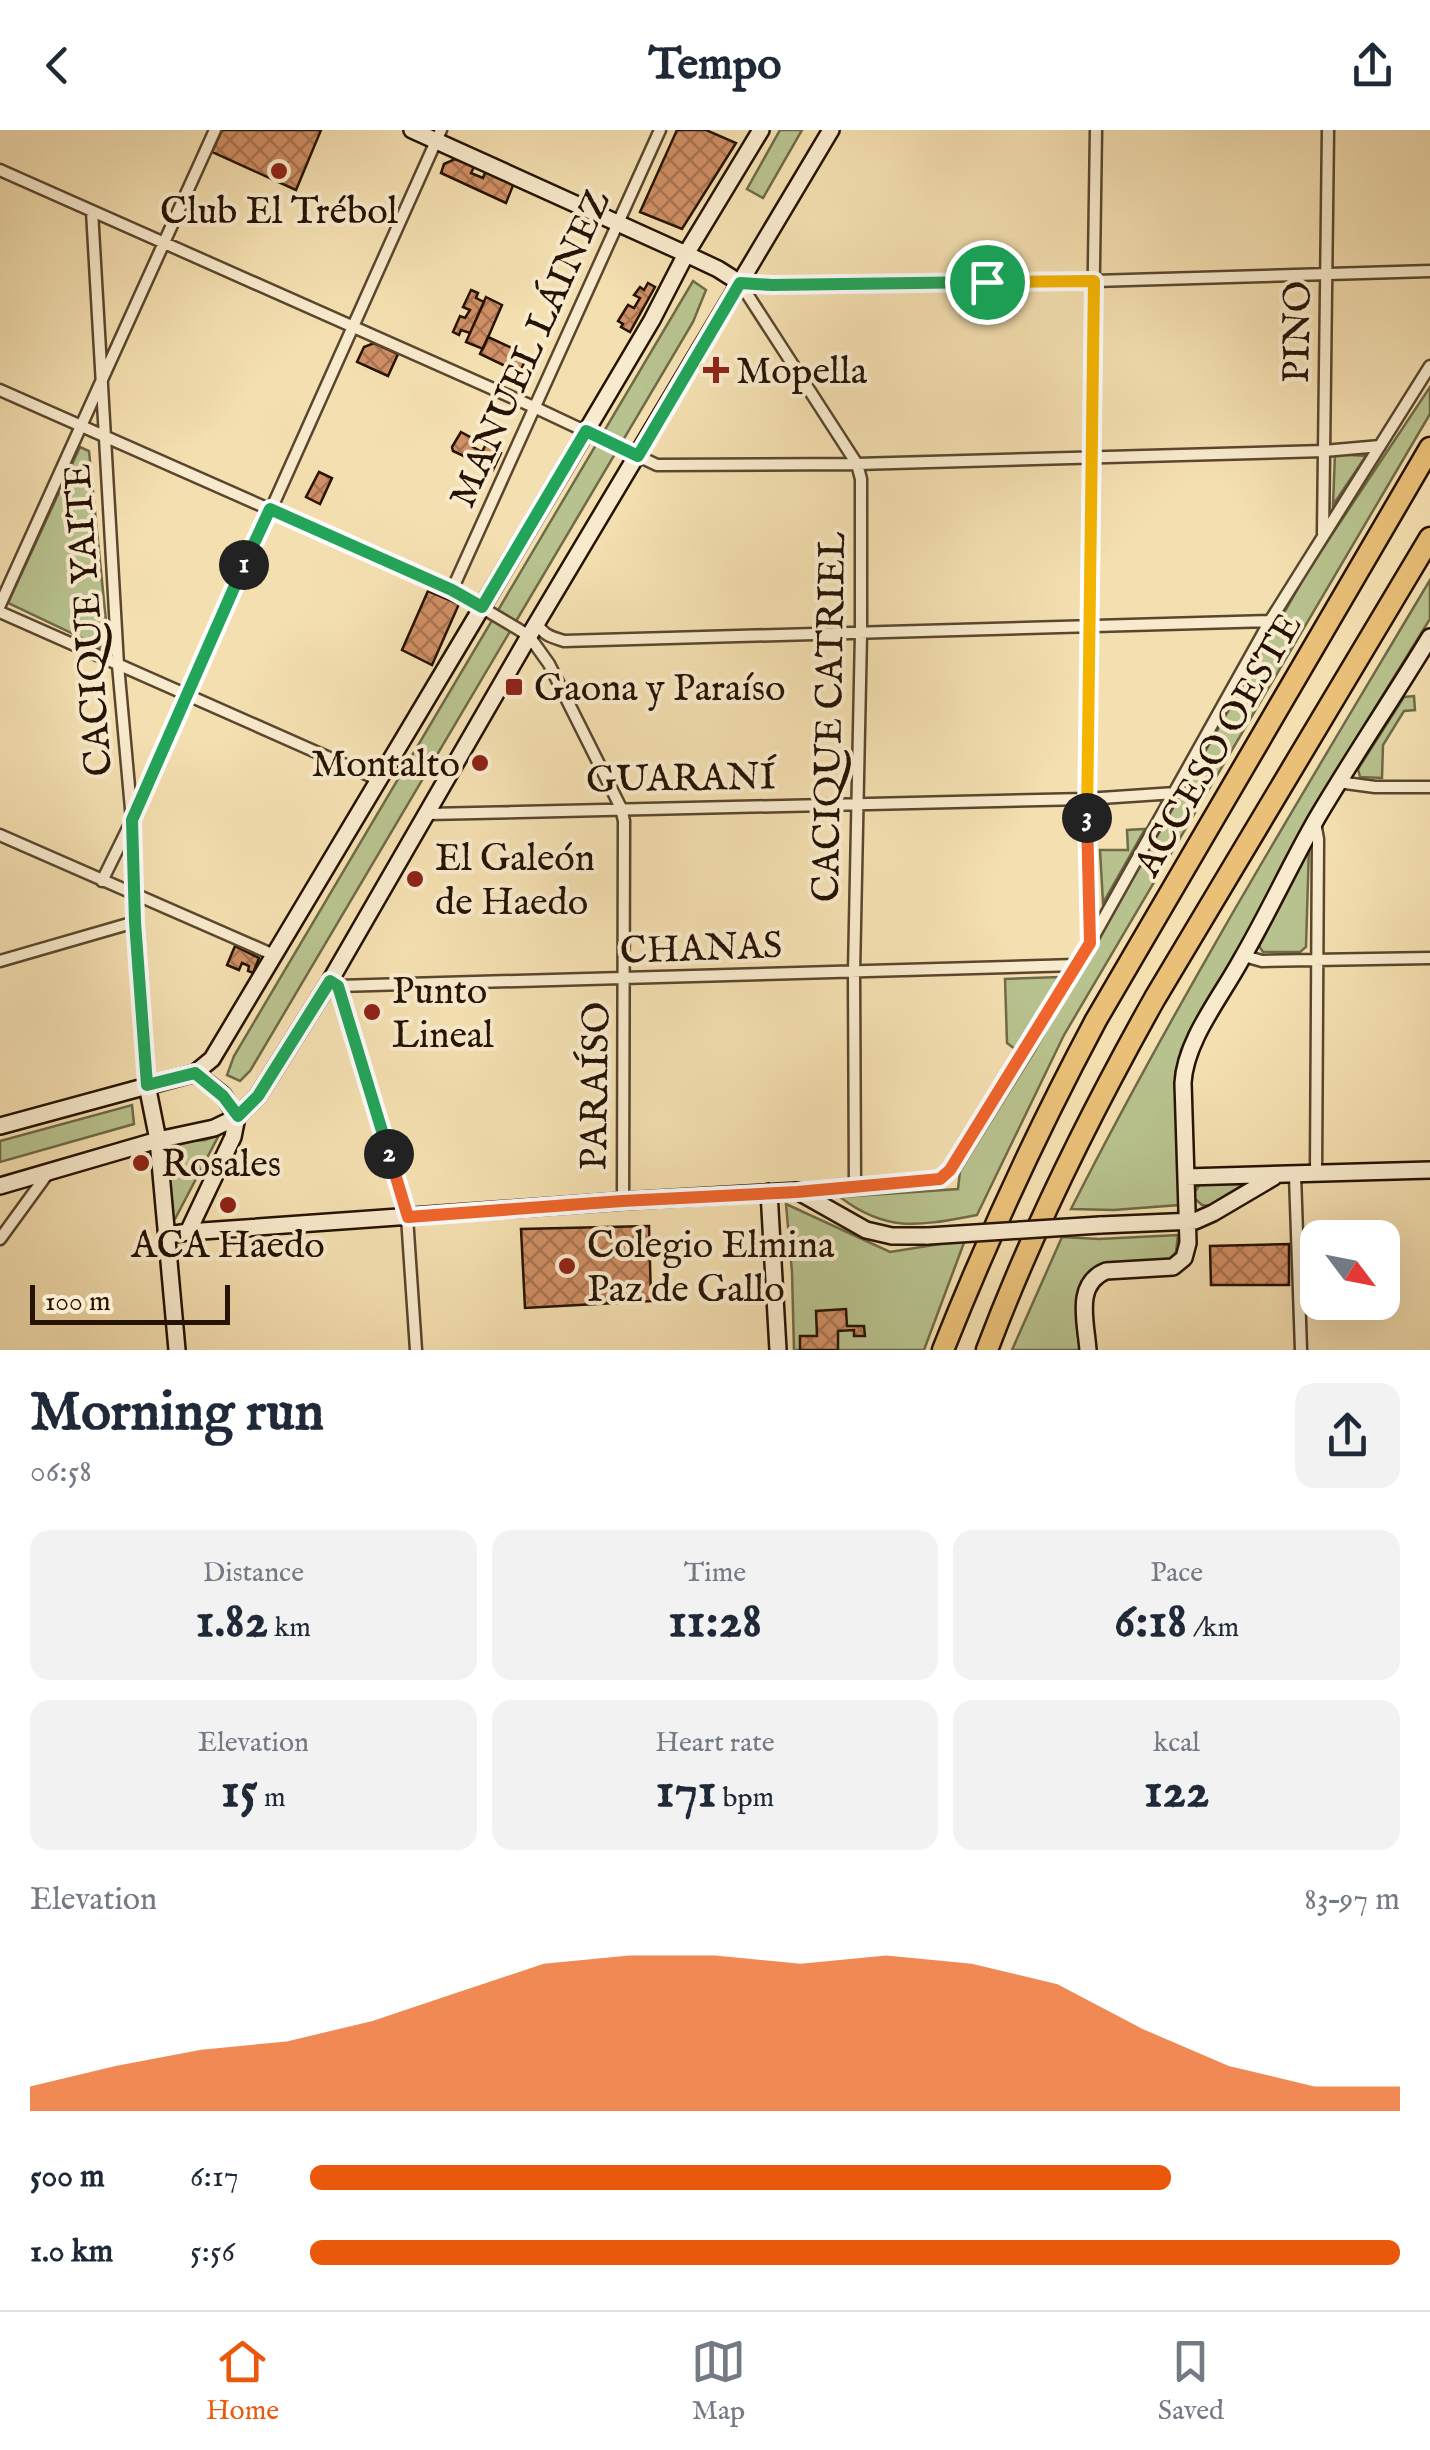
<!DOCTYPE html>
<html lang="en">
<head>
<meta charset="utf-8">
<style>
  body { margin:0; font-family:"IM FELL English",serif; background:#f2f2f3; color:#1f2937; height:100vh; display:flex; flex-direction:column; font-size:38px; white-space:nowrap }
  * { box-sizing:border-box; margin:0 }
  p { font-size:32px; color:#747a83 }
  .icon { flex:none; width:55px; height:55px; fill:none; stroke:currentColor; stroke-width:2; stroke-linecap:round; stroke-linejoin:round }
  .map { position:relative; height:1220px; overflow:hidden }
  .details { display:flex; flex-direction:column; background:#fff; flex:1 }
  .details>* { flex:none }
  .needle { width:65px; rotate:122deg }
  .buttons { position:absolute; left:1300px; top:1090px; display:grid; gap:20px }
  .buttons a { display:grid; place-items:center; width:100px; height:100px; border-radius:20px; background:#fff; box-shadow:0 10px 40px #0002; font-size:50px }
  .scale { position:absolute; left:30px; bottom:25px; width:200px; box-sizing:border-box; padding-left:10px; border:5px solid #261303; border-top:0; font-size:28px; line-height:35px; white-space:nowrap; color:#261303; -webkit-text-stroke:8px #f8eacc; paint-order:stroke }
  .pin { position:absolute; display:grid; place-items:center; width:85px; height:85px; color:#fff; margin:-42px; border:5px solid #fff; border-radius:50%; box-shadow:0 2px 10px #0007 }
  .km { position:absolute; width:50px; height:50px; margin:-25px; border-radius:50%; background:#222; color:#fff; font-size:28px; line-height:50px; text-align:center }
  .round { display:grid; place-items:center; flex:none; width:105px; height:105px; border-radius:20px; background:#f2f2f3 }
  .summary { display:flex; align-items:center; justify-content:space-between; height:170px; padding:0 30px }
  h1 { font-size:55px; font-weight:700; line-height:75px }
  .figures { display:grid; grid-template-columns:repeat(3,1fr); gap:15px; height:170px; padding:10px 30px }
  .figures div { display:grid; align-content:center; border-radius:20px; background:#f2f2f3; text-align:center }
  .figures b { font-size:50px; font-weight:700 }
  .figures small { font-size:28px; font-weight:400 }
  .figures p { font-size:28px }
  .chart { height:280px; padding:20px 30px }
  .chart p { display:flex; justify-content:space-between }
  .chart svg { width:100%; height:180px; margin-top:10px; fill:#ea580c; opacity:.7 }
  ul { padding:0 30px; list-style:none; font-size:32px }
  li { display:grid; grid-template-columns:160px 120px 1fr; align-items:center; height:75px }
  li i { height:25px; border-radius:12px; background:#ea580c }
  header { display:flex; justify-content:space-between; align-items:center; height:130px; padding:0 30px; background:#fff; font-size:45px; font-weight:700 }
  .tab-bar { display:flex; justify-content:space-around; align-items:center; height:140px; border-top:2px solid #e0e1e3; background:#fff; font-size:28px; color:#747a83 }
  .tab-bar a { display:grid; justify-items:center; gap:5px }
  .tab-bar .current { color:#ea580c }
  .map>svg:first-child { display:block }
</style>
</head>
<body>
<header><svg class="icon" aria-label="back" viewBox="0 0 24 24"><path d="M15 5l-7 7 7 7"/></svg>Tempo<svg class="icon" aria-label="share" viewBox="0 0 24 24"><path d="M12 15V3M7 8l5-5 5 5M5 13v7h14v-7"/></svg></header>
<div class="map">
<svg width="1430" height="1220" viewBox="0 0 1430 1220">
  <defs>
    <pattern id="building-cross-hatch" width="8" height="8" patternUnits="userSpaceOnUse" patternTransform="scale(2.5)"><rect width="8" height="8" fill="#d08f65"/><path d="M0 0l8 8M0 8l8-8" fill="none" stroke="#a97451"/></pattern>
  </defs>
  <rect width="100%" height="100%" fill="#f4dfb0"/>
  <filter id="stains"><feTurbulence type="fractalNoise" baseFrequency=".002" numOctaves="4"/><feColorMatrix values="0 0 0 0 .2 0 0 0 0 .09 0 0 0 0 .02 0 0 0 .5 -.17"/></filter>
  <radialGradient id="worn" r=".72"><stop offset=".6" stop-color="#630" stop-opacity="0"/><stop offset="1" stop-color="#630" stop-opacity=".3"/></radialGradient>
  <!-- green -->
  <path fill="#b8c28e" stroke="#6f6a48" stroke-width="2.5" d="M780,0H802L763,68L747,59Z
    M693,151L706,160L693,192L250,941L240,951L227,945L234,926Z
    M1430,257V284L1064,905L977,1085C922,1095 888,1104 840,1067L958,1059L960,1041L1034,922L1309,439Z
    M80,317L89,321L109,521L8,473Z
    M1335,324L1366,326L1333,375Z
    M1430,450V489L1334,644L1277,745L1249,803L1181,920L1176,960L1179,1075L1114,1080L1071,1079C1180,864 1306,658 1430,450Z
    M1414,566L1415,580L1404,581L1383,615L1382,648L1360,647L1358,639L1404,567Z
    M1145,699L1103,773L1100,720H1128L1127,700Z
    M1309,716L1306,817L1300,822H1263L1259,816Z
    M1059,847L1015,919L1007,913L1005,849Z
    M132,975L134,994L0,1032V1011Z
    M219,1005L175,1089L171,1090L168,1013L205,1010Z
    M1200,1054H1244L1208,1076L1202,1075L1194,1068V1063Z
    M786,1074L890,1122L965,1110L924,1220H794L792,1142Z
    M1178,1105L1176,1122L1167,1132L1094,1140L1081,1154V1220H1012L1062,1107L1099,1109Z"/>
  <!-- building -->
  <path fill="url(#building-cross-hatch)" stroke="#261303" stroke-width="2.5" d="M222,0H321L296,60L212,22Z
    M677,0H706L736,13L682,99L640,82Z
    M455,29L460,31V29L475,35L471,43L483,48L486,40L514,53L506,73L441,43L444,34Z
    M648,153L655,157L630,202L621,197L623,194L618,191L628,175L634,178L640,168L634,165L640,157L644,160Z
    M471,160L478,163L476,168L484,172L470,203L461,200L459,205L453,202L460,186L465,188L470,180L463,177Z
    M486,167L502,175L483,219L466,212Z
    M488,207L527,225L520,243L480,224Z
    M374,213L398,224L388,246L357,232L364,217Z
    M461,302L476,310L473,317L482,322L486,314L501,323L493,340L477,332L480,327L470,322L468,328L453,321L452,317Z
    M319,342L332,348L320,374L306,367Z
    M428,461L459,474L432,535L402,520Z
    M235,816L259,828L253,843L248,841L249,836L242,833L239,840L227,835Z
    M649,1096L651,1171L525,1178L521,1099Z
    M1289,1114V1155H1211L1210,1116Z
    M846,1179L847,1196H864L865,1206H854V1200L838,1201V1220H800V1206H817L816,1181Z"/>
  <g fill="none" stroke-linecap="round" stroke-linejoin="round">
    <defs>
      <path id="street" d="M0,40L536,278L657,335L857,334L1324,321L1380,316
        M92,81L118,535L132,690L135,792L147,955
        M740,153L857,334L861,349V503L854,842L855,1057
        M740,153L772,155L1094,151L1430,141
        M0,260L452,460L518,499L529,506L549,534L621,678L624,691L623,1071
        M1323,403L1328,0
        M452,460L660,0
        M0,475L215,0
        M0,482L377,649
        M537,493C543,505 551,507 564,511L1270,491
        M1338,652L1375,657H1430
        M428,684L1086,669L1175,663
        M1315,692L1318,709L1316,1044
        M0,705L274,825
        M102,751L132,690L441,0
        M1089,809L1086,669L1096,0
        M1244,826L1262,831L1430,828
        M0,831L135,792
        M330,851L338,856L1076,835
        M338,856L407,1087L416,1220
        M1295,1045L1301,1220
        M798,1061L935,1051L945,1046L1090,813L1270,491L1430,236
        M0,1109L48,1043"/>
      <path id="secondary" d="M412,0L686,124L718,139L740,153
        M147,955L158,1010L177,1220
        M0,996L195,943L212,929L494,457L652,190L686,124L761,0
        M1186,1047L1430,1040
        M0,1056L158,1010L214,998L237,987L258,966L330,851L529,506L831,0
        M769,1062L778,1220
        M1100,1095L1195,1091L1213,1083L1274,1047
        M188,1102L233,1007L237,987L223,965L195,943
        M168,1105L188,1102L623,1071L797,1061L866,1100L892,1106H928
        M1088,1220C1086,1192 1074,1154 1106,1141L1173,1137L1184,1128L1188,1113L1183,953C1185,911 1221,867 1241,830C1268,784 1290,735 1317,688C1353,627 1393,568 1430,507"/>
      <path id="highway" d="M943,1220C988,1107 1039,997 1096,890L1430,318
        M987,1220C1033,1098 1091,982 1155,868L1430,408"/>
    </defs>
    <!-- street casing -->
    <use href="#street" stroke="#5a462e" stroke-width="15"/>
    <!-- secondary casing -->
    <use href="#secondary" stroke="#261303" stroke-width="20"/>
    <!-- highway casing -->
    <use href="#highway" stroke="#261303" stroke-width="25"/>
    <!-- street -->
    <use href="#street" stroke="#f8eacc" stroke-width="10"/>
    <!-- secondary -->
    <use href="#secondary" stroke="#f8eacc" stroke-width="15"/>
    <!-- highway -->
    <use href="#highway" stroke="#eac078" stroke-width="20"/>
    <defs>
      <path id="secondary-bridge" d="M928,1106L1100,1095"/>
    </defs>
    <!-- secondary-bridge casing -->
    <use href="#secondary-bridge" stroke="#261303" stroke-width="20" stroke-linecap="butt"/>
    <!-- secondary-bridge -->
    <use href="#secondary-bridge" stroke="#f8eacc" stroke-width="15"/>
  </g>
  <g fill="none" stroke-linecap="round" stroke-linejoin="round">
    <defs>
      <path id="split-1" d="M244,435L270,379L452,460L482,477L586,301L638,326L740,153L772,155L987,152"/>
      <path id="split-2" d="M244,435L132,690L135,792L147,955L195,943L223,966L238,986L258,966L330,851L338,856L389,1024"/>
      <path id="split-3" d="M389,1024L408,1087L622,1071L797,1062L940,1049L950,1040L1090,813L1087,688"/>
      <path id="split-4" d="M987,152L1094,151L1087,688"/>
    </defs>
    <!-- split-1 casing -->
    <use href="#split-1" stroke="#fff" stroke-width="20"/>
    <!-- split-2 casing -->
    <use href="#split-2" stroke="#fff" stroke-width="20"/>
    <!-- split-3 casing -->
    <use href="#split-3" stroke="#fff" stroke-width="20"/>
    <!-- split-4 casing -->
    <use href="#split-4" stroke="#fff" stroke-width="20"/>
    <!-- split-1 -->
    <use href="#split-1" stroke="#22a559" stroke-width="12"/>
    <!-- split-2 -->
    <use href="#split-2" stroke="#22a559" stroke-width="12"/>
    <!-- split-3 -->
    <use href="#split-3" stroke="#f0652b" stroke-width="12"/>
    <!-- split-4 -->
    <use href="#split-4" stroke="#f5b400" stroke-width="12"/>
  </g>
  <!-- markers -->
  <g fill="#8f2418" stroke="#f8eacc" stroke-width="4">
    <circle cx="279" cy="41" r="10"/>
    <path d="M711 225h10v10h10v10h-10v10h-10v-10h-10v-10h10z"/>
    <rect x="504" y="547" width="20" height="20" rx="5"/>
    <circle cx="480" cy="633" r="10"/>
    <circle cx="415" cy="749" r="10"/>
    <circle cx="372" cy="882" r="10"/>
    <circle cx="141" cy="1033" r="10"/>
    <circle cx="228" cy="1075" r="10"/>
    <circle cx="567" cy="1136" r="10"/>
  </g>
  <g text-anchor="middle" stroke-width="8" stroke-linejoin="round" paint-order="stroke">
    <!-- poi labels -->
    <g font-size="38" fill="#261303" stroke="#f8eacc" text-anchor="start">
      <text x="279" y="93" text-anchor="middle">Club El Trébol</text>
      <text x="736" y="253">Mopella</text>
      <text x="534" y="570">Gaona y Paraíso</text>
      <text x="460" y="646" text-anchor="end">Montalto</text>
      <text x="435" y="740">El Galeón<tspan x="435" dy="44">de Haedo</tspan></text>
      <text x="392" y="873">Punto<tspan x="392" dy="44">Lineal</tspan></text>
      <text x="161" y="1046">Rosales</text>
      <text x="228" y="1127" text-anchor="middle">ACA Haedo</text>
      <text x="587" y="1127">Colegio Elmina<tspan x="587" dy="44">Paz de Gallo</tspan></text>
    </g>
    <!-- street labels -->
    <g font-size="38" fill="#261303" stroke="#f8eacc">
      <text transform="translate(1296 202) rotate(-89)" y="13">PINO</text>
      <text transform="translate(529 218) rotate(-66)" y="13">MANUEL LÁINEZ</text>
      <text transform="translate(87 490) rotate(-94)" y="13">CACIQUE YAITE</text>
      <text transform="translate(828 587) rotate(-89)" y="13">CACIQUE CATRIEL</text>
      <text transform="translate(1217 614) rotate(-60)" y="13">ACCESO OESTE</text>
      <text transform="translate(681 647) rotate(-1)" y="13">GUARANÍ</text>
      <text transform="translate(701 817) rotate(-2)" y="13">CHANAS</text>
      <text transform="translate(594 956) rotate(-89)" y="13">PARAÍSO</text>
    </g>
  </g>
  <rect width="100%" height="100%" filter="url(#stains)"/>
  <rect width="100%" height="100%" fill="url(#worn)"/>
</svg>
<div class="buttons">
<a><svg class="needle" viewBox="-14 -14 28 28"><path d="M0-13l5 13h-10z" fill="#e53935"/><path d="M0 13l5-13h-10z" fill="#747a83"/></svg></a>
</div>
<div class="scale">100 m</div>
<div class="pin" style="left:987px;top:152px;background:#1e9e55"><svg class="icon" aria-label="arrive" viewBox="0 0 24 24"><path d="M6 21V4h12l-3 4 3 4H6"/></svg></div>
<b class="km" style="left:244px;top:435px">1</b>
<b class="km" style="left:389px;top:1024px">2</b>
<b class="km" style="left:1087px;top:688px">3</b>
</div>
<section class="details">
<div class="summary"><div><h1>Morning run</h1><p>06:58</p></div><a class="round"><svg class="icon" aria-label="share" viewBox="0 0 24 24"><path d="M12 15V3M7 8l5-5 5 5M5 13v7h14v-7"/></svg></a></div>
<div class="figures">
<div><p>Distance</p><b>1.82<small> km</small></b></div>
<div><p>Time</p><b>11:28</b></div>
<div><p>Pace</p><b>6:18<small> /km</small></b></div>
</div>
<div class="figures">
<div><p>Elevation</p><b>15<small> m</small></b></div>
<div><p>Heart rate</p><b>171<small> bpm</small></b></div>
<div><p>kcal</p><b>122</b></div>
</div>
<div class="chart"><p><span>Elevation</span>83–97 m</p>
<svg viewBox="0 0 160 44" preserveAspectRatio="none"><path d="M0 44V38L10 33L20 29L30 27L40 22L50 15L60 8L70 6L80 6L90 8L100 6L110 8L120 13L130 24L140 33L150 38L160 38V44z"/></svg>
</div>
<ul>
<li><b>500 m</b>6:17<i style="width:79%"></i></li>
<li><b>1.0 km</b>5:56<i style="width:100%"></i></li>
</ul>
</section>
<nav class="tab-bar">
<a class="current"><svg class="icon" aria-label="home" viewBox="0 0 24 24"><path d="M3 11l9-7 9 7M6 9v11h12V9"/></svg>Home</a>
<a><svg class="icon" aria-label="map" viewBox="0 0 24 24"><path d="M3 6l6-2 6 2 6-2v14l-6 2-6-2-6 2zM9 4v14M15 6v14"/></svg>Map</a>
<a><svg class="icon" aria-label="saved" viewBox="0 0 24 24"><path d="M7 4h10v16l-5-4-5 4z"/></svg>Saved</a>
</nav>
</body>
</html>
